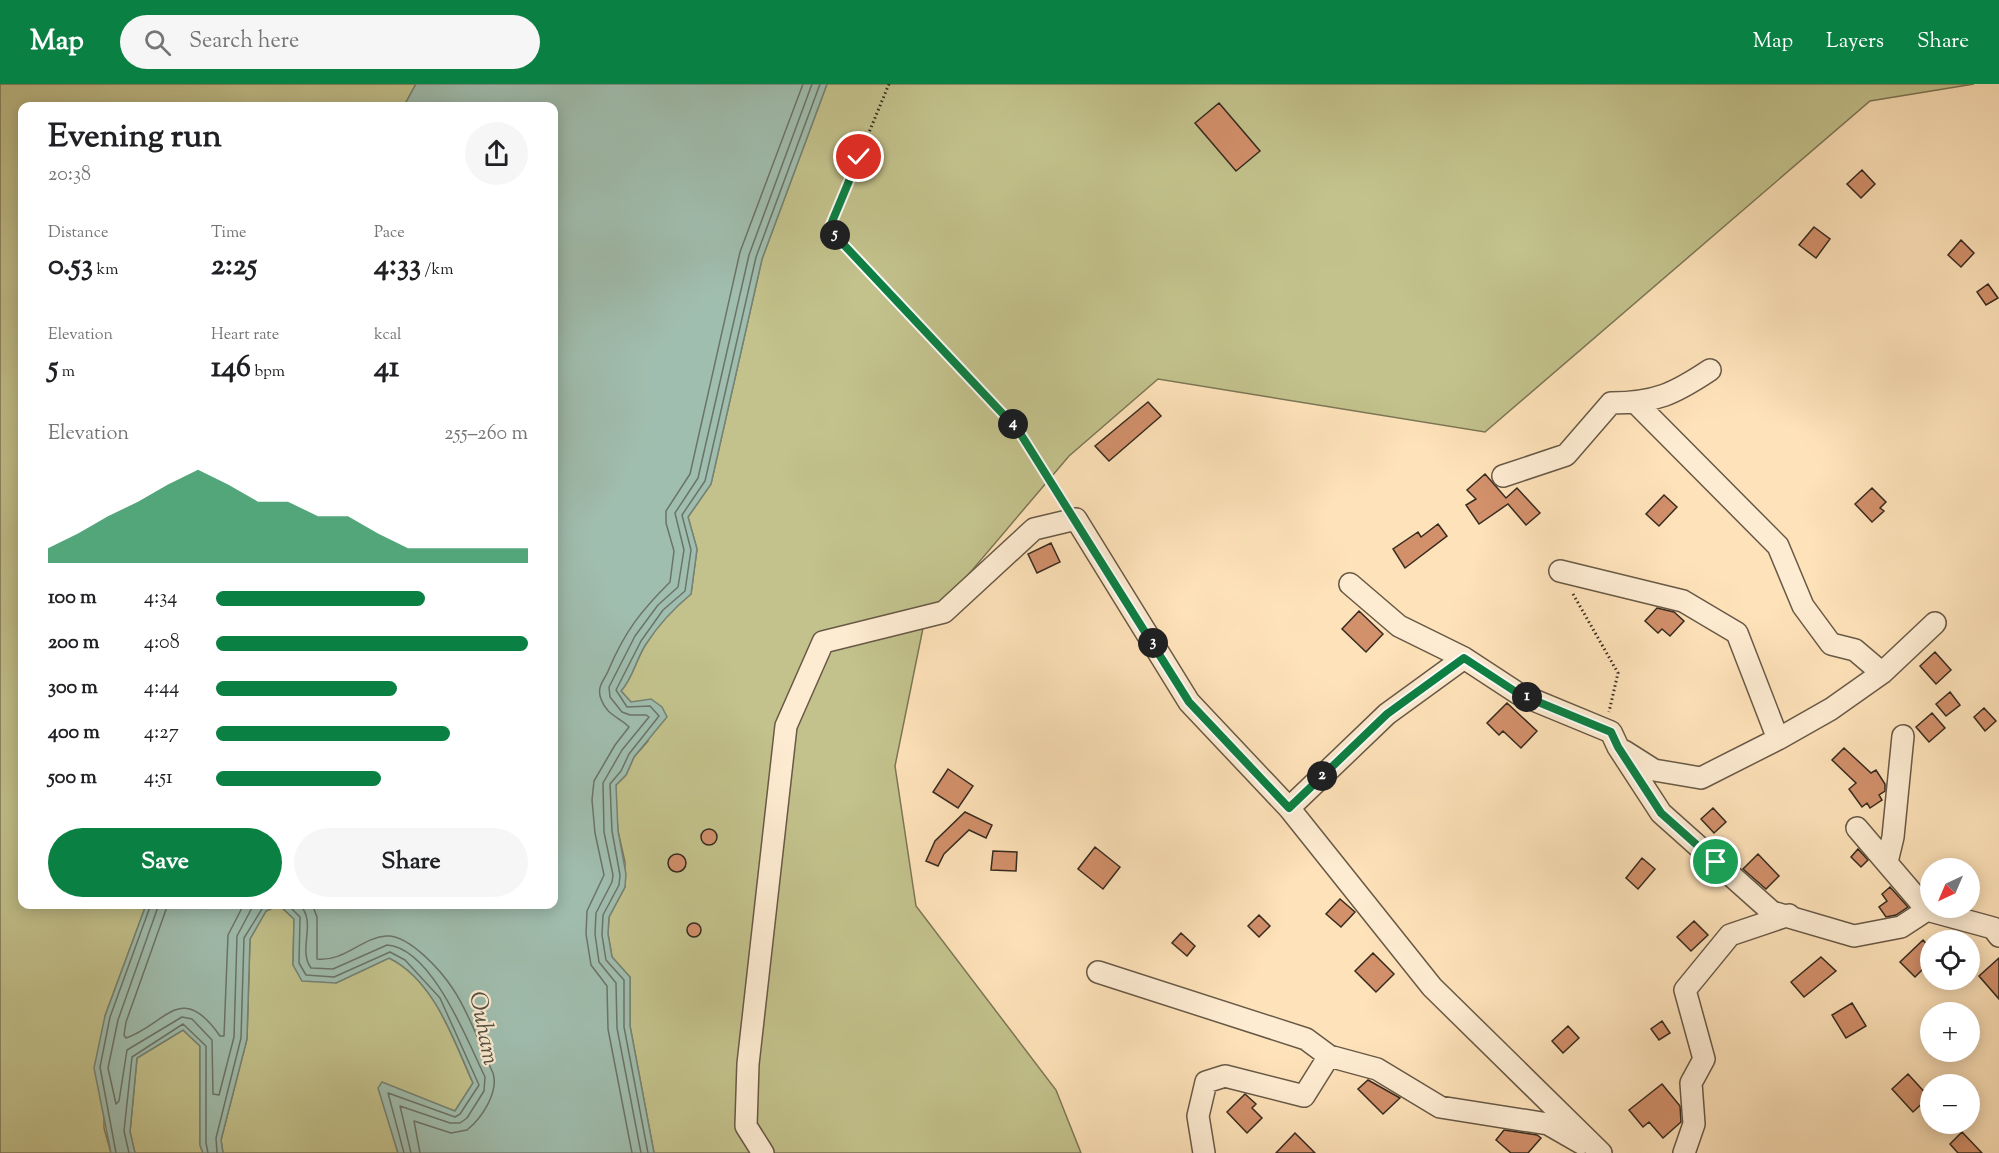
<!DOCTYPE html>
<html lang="en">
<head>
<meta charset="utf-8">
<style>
  body { margin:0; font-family:"Sorts Mill Goudy",serif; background:#f6f6f6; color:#202124; height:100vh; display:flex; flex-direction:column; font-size:22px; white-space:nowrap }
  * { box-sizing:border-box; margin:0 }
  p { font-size:20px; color:#757577 }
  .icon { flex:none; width:33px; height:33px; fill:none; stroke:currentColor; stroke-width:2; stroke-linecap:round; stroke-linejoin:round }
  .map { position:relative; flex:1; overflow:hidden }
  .sheet { position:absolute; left:18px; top:18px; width:540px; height:807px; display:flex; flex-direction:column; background:#fff; border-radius:12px; box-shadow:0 3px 15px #0003 }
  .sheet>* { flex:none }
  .needle { width:39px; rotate:224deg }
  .controls { position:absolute; left:1920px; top:774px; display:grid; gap:12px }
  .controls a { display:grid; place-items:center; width:60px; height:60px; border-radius:50%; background:#fff; box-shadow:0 3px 15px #0003; font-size:30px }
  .pin { position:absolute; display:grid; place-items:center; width:51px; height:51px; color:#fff; margin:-26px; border:3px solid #fff; border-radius:50%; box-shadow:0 2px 6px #0007 }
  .km { position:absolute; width:30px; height:30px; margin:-15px; border-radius:50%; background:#222; color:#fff; font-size:16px; line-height:30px; text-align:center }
  .round { display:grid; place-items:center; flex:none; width:63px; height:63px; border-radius:32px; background:#f6f6f6 }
  .headline { display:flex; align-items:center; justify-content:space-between; height:102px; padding:0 30px }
  h1 { font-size:33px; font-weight:700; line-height:45px }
  .figures { display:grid; grid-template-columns:repeat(3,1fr); gap:9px; height:102px; padding:6px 30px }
  .figures div { display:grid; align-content:center }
  .figures b { font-size:30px; font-weight:700 }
  .figures small { font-size:16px; font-weight:400 }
  .figures p { font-size:16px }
  .chart { height:168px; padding:12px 30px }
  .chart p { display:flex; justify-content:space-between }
  .chart svg { width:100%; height:108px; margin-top:6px; fill:#0b8043; opacity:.7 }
  .button { display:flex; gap:12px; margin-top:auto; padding:12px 30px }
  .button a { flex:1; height:69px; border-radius:36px; background:#0b8043; color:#fff; font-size:24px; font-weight:700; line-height:69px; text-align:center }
  .button a+a { background:#f6f6f6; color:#202124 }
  ul { padding:0 30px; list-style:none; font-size:20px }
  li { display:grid; grid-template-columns:96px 72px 1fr; align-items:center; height:45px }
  li i { height:15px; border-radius:8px; background:#0b8043 }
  header { display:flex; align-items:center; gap:36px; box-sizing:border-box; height:84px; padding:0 30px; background:#0b8043; color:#fff }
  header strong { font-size:28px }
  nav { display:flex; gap:33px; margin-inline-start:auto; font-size:21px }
  .search { width:420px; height:54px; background:#f6f6f6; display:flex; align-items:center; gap:15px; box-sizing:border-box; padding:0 21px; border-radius:33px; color:#757577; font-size:22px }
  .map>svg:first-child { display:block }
</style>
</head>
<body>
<header>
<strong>Map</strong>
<div class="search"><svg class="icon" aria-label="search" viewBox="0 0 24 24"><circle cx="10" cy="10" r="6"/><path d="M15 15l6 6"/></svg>Search here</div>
<nav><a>Map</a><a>Layers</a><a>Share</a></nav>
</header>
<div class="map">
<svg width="1999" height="1069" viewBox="0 0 1999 1069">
  <rect width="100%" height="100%" fill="#fee2b9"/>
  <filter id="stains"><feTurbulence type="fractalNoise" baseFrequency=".00333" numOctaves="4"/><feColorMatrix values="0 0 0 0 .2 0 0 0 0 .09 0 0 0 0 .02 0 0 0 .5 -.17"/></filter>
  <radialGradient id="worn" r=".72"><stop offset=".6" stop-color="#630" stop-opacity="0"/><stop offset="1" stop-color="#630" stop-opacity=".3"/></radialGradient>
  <!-- green -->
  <path fill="#c3c28c" stroke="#7c7656" stroke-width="1.5" d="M0,0H416L404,22H22V820L146,821L105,932L104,1044L111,1069H0Z
    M827,0H1974L1870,17L1485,348L1158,295L1069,372L923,544L895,682L916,822L1056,1006L1081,1069H654L630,942V893L612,873L608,850L609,833L625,803V778L618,747L615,715L616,701L626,691L634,673L648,657L641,618H631L621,607C633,594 636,575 646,560C658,540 673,525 691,510L697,465L688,433L711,400L762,175Z
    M279,821L294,835L293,881L336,899L389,874C435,896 453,956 473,999L455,1027L379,1005L398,1069H223L221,1056L247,955L250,855L266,827Z
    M183,946L200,962V1061L203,1069H135L130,1048L137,974Z"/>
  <!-- water -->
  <path fill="#a0beaf" stroke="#768376" stroke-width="1.5" d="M416,0H827L762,175L711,400L688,433L697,465L691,510C673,525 659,540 646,560C636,575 633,594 621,607L631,618L651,615L662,623L667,633L634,673L626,691L616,701L618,747L626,790L625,803L609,833L608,850L612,873L630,893V942L654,1069H398L378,1004L382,998L455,1027L473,999C454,956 434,896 389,874L336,899L302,897L293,881L294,835L279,821L266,827L250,855L247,955L221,1056L223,1069H203L200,1061V962L183,946L137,974L130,1048L135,1069H111L94,984L105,932L146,821L554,820V22H404Z"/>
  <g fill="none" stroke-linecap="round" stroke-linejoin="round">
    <!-- shore -->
    <path stroke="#6b7468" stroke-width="1.5" d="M159,820L118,936L108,984L116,1020L119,1017L127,966L182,933L192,935L212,956L213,1010L219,1011L234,953L237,852L254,820
      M168,820L126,938L124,951L126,954C166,940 181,896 220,952H224L228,851L244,820
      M287,820L300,833L299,879L306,891L334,893L390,868L405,876L440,914L479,1001L460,1030L455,1033L388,1009L404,1069
      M299,820C318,838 297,865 311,884L333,885L387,861C432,864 468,958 485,993L484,1007L467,1034L460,1039H450L400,1022L411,1069
      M312,820L317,833V875C344,878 361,854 386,852C409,850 442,888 453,905C470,930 480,962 493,989C499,1008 482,1034 467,1046L451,1049L414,1037L420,1069
      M116,1069L100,983L110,933L151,820
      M129,1069L124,1047L132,973L183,940L206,962V1059L208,1069
      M217,1069L216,1054L241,954L244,854L265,820
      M632,1069L608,945L607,902L591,881L586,850L587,827L604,791L595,749L592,716L594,697L615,661L629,643C620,633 607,632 601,615C596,602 605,596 609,585C625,547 641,527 670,498L674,467L666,439V427L690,390L740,168L803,0
      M641,1069L617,944L616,899L599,878L595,850L596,829L612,798L613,791L604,748L603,699L622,666L649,633L646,631H630L622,628L610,613L609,603L635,552L658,521L678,503L684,466L675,429L698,394L749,171L812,0
      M648,1069L624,943V896L606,876L602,851L603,831L619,801L620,791L612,747L610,700L621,687L629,670L659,632L650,622L627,623L616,606L641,557L663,526L685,507L691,466L682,431L705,397L756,173L820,0"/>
  </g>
  <!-- building -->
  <path fill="#d2906b" stroke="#362b20" stroke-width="1.5" d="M1219,19L1260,67L1236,87L1195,39Z
    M1862,86L1875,100L1861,114L1847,100Z
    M1814,143L1830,155L1816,174L1799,161Z
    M1961,156L1974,169L1961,183L1948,171Z
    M1988,200L1998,214L1986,221L1977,208Z
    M1148,318L1161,332L1109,377L1095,362Z
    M1485,390L1506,414L1517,404L1540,429L1526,441L1508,420L1479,440L1466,421L1476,415L1467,406Z
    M1872,404L1886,418L1880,424L1884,427L1872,438L1855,420Z
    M1664,411L1677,423L1659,442L1646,430Z
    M1438,440L1447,452L1405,484L1393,465L1418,448L1421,453Z
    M1051,459L1060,478L1037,489L1028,470Z
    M1657,524L1674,528L1684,537L1670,552L1662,545L1658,549L1645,537Z
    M1359,527L1383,550L1366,568L1342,545Z
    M1935,568L1951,586L1936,600L1920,582Z
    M1950,608L1960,621L1946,632L1936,620Z
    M1507,619L1537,647L1521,664L1503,647L1499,651L1487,639Z
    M1984,624L1996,637L1985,647L1974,633Z
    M1932,629L1945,644L1929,658L1916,643Z
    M1844,664L1871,689L1876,686L1885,700V707L1879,711L1882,716L1870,724L1867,719L1862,723L1849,705L1856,699L1832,676Z
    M948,685L973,702L958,724L933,708Z
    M1713,724L1726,738L1714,749L1701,735Z
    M965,728L992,741L986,754L969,746L944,770L938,782L926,777L935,757Z
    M701 753a8 8 0 1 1 16 0a8 8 0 1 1-16 0Z
    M1095,763L1120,783L1103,805L1078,785Z
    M1858,765L1868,776L1861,783L1851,773Z
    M993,767L1017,768L1016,787L991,786Z
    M1758,770L1779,792L1766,805L1743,785Z
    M668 779a9 9 0 1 1 18 0a9 9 0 1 1-18 0Z
    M1642,774L1655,785L1638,805L1626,794Z
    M1890,803L1908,823L1896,831L1886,833L1879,823L1887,817L1882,810Z
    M1340,815L1355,828L1341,843L1326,830Z
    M1259,831L1270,842L1259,853L1248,842Z
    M1694,837L1708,851L1691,867L1677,853Z
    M687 846a7 7 0 1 1 14 0a7 7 0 1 1-14 0Z
    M1181,849L1195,862L1187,872L1172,859Z
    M1923,856L1930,864V878L1915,893L1900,878Z
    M1373,869L1394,890L1376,908L1355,887Z
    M1821,873L1836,887L1804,913L1791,898Z
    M1999,874V915L1979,892Z
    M1852,919L1866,942L1846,954L1832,931Z
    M1662,937L1670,949L1659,956L1651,945Z
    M1568,942L1579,954L1563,969L1552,957Z
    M1908,990L1929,1013L1913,1028L1892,1005Z
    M1368,996L1400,1014L1383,1030L1358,1005Z
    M1662,1000L1680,1022L1681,1038L1663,1054L1649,1038L1643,1043L1629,1026Z
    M1245,1010L1256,1020L1252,1024L1262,1034L1247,1049L1227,1028Z
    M1504,1046L1537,1051L1541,1054L1528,1069H1511L1496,1056Z
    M1962,1048L1982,1069H1958L1950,1060Z
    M1295,1049L1315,1069H1276Z"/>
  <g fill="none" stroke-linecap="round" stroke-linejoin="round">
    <defs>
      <path id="street" d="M1636,319L1778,462L1803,522L1831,560L1855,566L1882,589
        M1503,392L1566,371L1611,319C1655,319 1674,310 1710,286
        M1560,487L1683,517L1737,549L1778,655L1701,694L1654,686L1624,667
        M1350,500L1399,542L1464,574L1519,610L1611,648L1618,663L1661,729L1772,828L1854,852L1901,843L1927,826L1993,844L1999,852
        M1778,655L1831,625L1882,589L1935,539
        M1289,724L1387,630L1464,574
        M1857,744L1927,826
        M1887,778L1893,753L1903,652
        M1098,888L1306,955L1329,972L1377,985L1440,1023L1548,1040L1581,1059
        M763,1069L746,1042L748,980L786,642L823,558L944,528L1034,445L1076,435L1189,618L1289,724L1432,903L1601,1069
        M1204,1069L1198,1032L1206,998L1225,992L1304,1012L1329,972
        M1684,1069L1694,1040L1691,999L1704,975L1685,906L1730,851L1789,831"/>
    </defs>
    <!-- street casing -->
    <use href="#street" stroke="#685946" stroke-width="24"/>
    <!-- path -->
    <path stroke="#362b20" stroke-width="3" stroke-dasharray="1.5 3" stroke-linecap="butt" d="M889,0L829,145L1019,346L1066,419
      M1573,510L1618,589L1609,628"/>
    <!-- street -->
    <use href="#street" stroke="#feecd2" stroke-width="21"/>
  </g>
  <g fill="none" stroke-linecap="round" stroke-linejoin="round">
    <defs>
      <path id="route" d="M859,73L829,145L1018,346L1189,618L1289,724L1387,630L1464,574L1519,610L1611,648L1618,663L1661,729L1716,778"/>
    </defs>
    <!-- route casing -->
    <use href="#route" stroke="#fff" stroke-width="12"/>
    <!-- route -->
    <use href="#route" stroke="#0b8043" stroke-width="8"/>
  </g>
  <g text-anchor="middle" stroke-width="4.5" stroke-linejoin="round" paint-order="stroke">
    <!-- water labels -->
    <g font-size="24" font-style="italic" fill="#505044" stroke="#feecd2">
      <text transform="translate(485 944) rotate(79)" y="8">Ouham</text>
    </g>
  </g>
  <rect width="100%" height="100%" filter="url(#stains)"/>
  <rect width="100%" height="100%" fill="url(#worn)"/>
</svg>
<div class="controls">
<a><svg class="needle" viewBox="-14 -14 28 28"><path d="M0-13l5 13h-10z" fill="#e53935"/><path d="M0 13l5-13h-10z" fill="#757577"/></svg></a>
<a><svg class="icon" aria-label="locate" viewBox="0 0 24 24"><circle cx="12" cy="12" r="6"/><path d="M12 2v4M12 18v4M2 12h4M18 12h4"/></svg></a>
<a>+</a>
<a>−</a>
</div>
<div class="pin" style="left:1716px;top:778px;background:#1e9e55"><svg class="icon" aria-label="arrive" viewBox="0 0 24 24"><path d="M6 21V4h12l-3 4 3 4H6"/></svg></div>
<div class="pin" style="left:859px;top:73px;background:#d93025"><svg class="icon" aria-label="check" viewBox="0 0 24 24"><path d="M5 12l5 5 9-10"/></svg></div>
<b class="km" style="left:1527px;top:613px">1</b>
<b class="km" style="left:1322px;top:692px">2</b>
<b class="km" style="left:1153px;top:559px">3</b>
<b class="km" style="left:1013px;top:340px">4</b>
<b class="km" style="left:835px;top:151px">5</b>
<section class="sheet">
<div class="headline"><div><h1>Evening run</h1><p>20:38</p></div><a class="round"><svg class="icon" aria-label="share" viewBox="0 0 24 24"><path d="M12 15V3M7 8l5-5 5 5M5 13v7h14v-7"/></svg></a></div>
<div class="figures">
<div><p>Distance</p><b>0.53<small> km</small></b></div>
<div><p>Time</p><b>2:25</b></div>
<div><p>Pace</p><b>4:33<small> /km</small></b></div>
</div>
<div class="figures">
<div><p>Elevation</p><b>5<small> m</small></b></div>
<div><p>Heart rate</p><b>146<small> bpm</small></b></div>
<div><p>kcal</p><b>41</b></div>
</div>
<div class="chart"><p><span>Elevation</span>255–260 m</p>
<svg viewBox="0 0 160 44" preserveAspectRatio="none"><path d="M0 44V38L10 32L20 25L30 19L40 12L50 6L60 12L70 19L80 19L90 25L100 25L110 32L120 38L130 38L140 38L150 38L160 38V44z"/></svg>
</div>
<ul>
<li><b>100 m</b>4:34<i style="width:67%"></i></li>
<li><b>200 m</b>4:08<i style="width:100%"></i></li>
<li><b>300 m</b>4:44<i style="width:58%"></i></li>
<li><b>400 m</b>4:27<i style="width:75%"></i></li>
<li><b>500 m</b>4:51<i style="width:53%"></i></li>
</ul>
<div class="button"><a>Save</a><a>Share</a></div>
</section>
</div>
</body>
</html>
